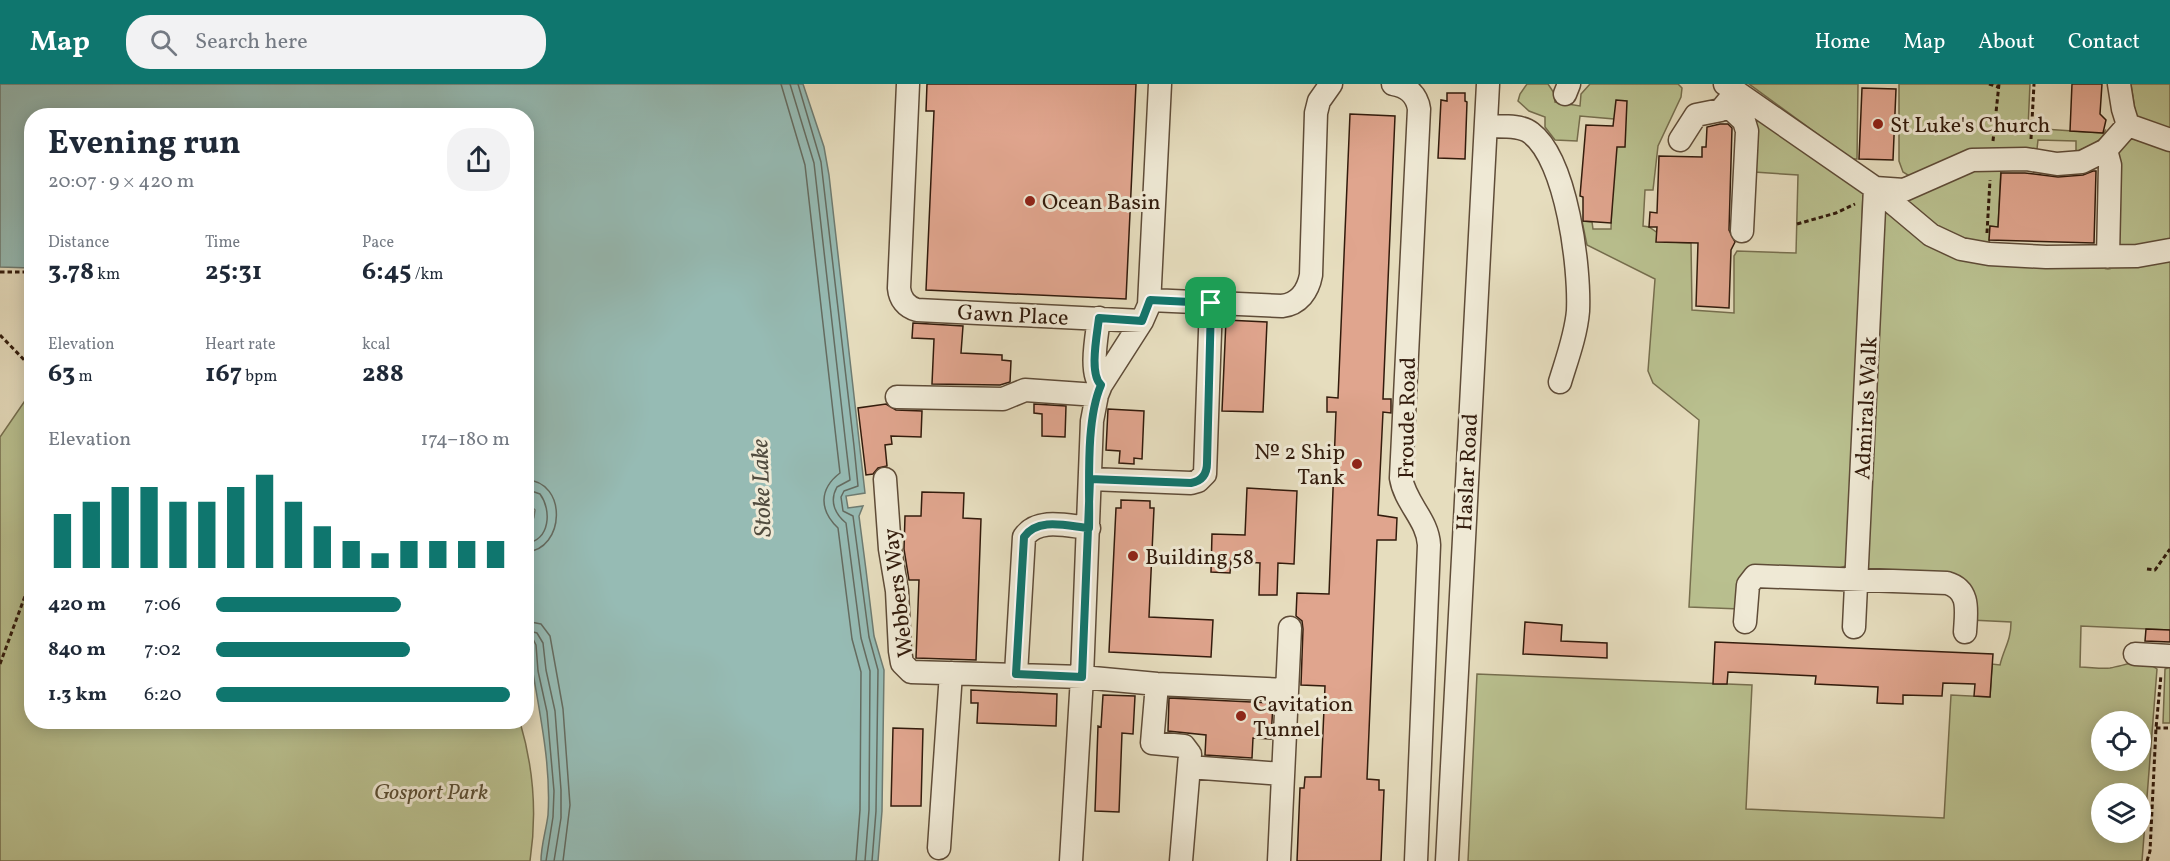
<!DOCTYPE html>
<html lang="en">
<head>
<meta charset="utf-8">
<style>
  body { margin:0; font-family:Vollkorn,serif; background:#f2f2f3; color:#1f2937; height:100vh; display:flex; flex-direction:column; font-size:22px; white-space:nowrap }
  * { box-sizing:border-box; margin:0 }
  p { font-size:20px; color:#747a83 }
  .icon { flex:none; width:33px; height:33px; fill:none; stroke:currentColor; stroke-width:2; stroke-linecap:round; stroke-linejoin:round }
  .map { position:relative; flex:1; overflow:hidden }
  .drawer { position:absolute; left:24px; top:24px; width:510px; height:621px; display:flex; flex-direction:column; background:#fff; border-radius:24px; box-shadow:0 3px 15px #0003 }
  .drawer>* { flex:none }
  .buttons { position:absolute; left:2091px; top:627px; display:grid; gap:12px }
  .buttons a { display:grid; place-items:center; width:60px; height:60px; border-radius:50%; background:#fff; box-shadow:0 3px 15px #0003; font-size:30px }
  .pin { position:absolute; display:grid; place-items:center; width:51px; height:51px; color:#fff; margin:-26px; border-radius:12px; box-shadow:0 3px 9px #0006 }
  .round { display:grid; place-items:center; flex:none; width:63px; height:63px; border-radius:24px; background:#f2f2f3 }
  .summary { display:flex; align-items:center; justify-content:space-between; height:102px; padding:0 24px }
  h1 { font-size:33px; font-weight:700; line-height:45px }
  .metrics { display:grid; grid-template-columns:repeat(3,1fr); gap:9px; height:102px; padding:6px 24px }
  .metrics div { display:grid; align-content:center }
  .metrics b { font-size:26px; font-weight:700 }
  .metrics small { font-size:16px; font-weight:400 }
  .metrics p { font-size:16px }
  .chart { height:168px; padding:12px 24px }
  .chart p { display:flex; justify-content:space-between }
  .chart svg { width:100%; height:108px; margin-top:6px; stroke:#0f766e; stroke-width:6 }
  ul { padding:0 24px; list-style:none; font-size:20px }
  li { display:grid; grid-template-columns:96px 72px 1fr; align-items:center; height:45px }
  li i { height:15px; border-radius:8px; background:#0f766e }
  header { display:flex; align-items:center; gap:36px; box-sizing:border-box; height:84px; padding:0 30px; background:#0f766e; color:#fff }
  header strong { font-size:28px }
  nav { display:flex; gap:33px; margin-inline-start:auto; font-size:21px }
  .search { width:420px; height:54px; background:#f2f2f3; display:flex; align-items:center; gap:15px; box-sizing:border-box; padding:0 21px; border-radius:24px; color:#747a83; font-size:22px }
  .map>svg:first-child { display:block }
</style>
</head>
<body>
<header>
<strong>Map</strong>
<div class="search"><svg class="icon" aria-label="search" viewBox="0 0 24 24"><circle cx="10" cy="10" r="6"/><path d="M15 15l6 6"/></svg>Search here</div>
<nav><a>Home</a><a>Map</a><a>About</a><a>Contact</a></nav>
</header>
<div class="map">
<svg width="2170" height="777" viewBox="0 0 2170 777">
  <rect width="100%" height="100%" fill="#e6ddbe"/>
  <filter id="stains"><feTurbulence type="fractalNoise" baseFrequency=".00333" numOctaves="4"/><feColorMatrix values="0 0 0 0 .2 0 0 0 0 .09 0 0 0 0 .02 0 0 0 .5 -.17"/></filter>
  <radialGradient id="worn" r=".72"><stop offset=".6" stop-color="#630" stop-opacity="0"/><stop offset="1" stop-color="#630" stop-opacity=".3"/></radialGradient>
  <!-- green -->
  <path fill="#b9c08f" stroke="#766e4e" stroke-width="1.5" fill-rule="evenodd" d="M1527,0H1548L1554,9L1555,18L1580,22L1581,10L1590,0H1678L1682,4L1681,13L1658,62L1653,106H1645L1643,142L1649,143L1671,158L1691,159L1692,226L1734,229V172L1737,167L1796,169L1798,91L1754,88L1743,25L1863,109L1849,481L1836,485L1766,483L1740,525L1689,523L1699,336L1653,299L1648,287L1655,195L1587,161L1582,137L1592,138L1593,145H1611L1614,35L1580,32L1577,57L1555,56L1545,43V33L1529,27L1518,17L1520,10Z
    M1749,0H1858L1857,75H1852Z
    M1899,0H2030L2028,44L2103,49L2105,47C2102,59 2087,62 2076,68V57L2038,56L2037,65L1973,66L1911,93L1903,88L1899,77Z
    M2131,0H2170V49L2149,43L2136,32Z
    M2137,54L2170,62V161L2126,167L2113,157L2117,66L2129,55Z
    M2001,84L1998,143L1990,142L1989,161L1958,158L1903,117L1974,85Z
    M1883,126L1939,162L2170,169V546L2081,542L2080,583C2090,583 2100,585 2110,584C2128,581 2140,573 2157,585L2142,777H1468L1477,590L1752,601L1746,725L1944,734L1951,611L1990,613L1992,580L2000,581C2004,564 2011,557 2011,538L1971,536V516L1867,484ZM2102,638H2140V676H2102ZM2102,710H2140V748H2102Z
    M31,308L32,638H520C533,682 537,731 530,777H0V353Z
    M2170,583V639H2163L2165,585Z"/>
  <!-- water -->
  <path fill="#96bbb4" stroke="#6e7b71" stroke-width="1.5" d="M0,0H803L824,63L829,91L865,409L846,412L848,424L863,422L859,432L866,486L874,552L884,586L882,727L878,777H541C541,761 546,747 548,731C551,684 541,636 533,589C530,577 532,565 526,553L527,451L534,433L535,426L526,417V32H32L31,184L0,183Z"/>
  <g fill="none" stroke-linecap="round" stroke-linejoin="round">
    <!-- shore -->
    <path stroke="#646b60" stroke-width="1.5" d="M781,0L805,81L837,363L840,389C819,405 819,426 838,444L852,555L861,588L860,726L856,777
      M790,0L814,79L846,362L850,396L837,403C829,417 835,430 846,439L861,554L870,587L869,726L865,777
      M798,0L821,78L854,362L858,402L844,407L841,413L843,427L853,432L869,553L878,586L876,727L872,777
      M526,396C568,397 565,466 526,468
      M526,405L540,410C552,426 550,457 526,459
      M526,537L541,540L550,552L563,625L570,721L563,777
      M526,546L537,549L543,559L546,586L555,627L561,706V734L554,777
      M526,553L533,555L536,561L538,587L547,628L554,707L553,733L546,777"/>
  </g>
  <!-- building -->
  <path fill="#e0a58e" stroke="#321b0c" stroke-width="1.5" d="M927,0H1136L1126,215L926,206L934,27H926Z
    M2072,0H2102L2100,30L2106,36L2103,49L2070,47Z
    M1862,4L1896,5L1893,76L1859,75Z
    M1447,9H1465V17L1467,18L1465,75L1438,74L1441,16L1447,17Z
    M1616,16L1627,17L1625,63H1617L1611,139L1583,137V113L1580,112L1586,41L1613,42Z
    M1350,30L1395,32L1383,315H1391V329L1383,328L1378,431L1397,434L1396,456H1377L1367,695L1379,696V706H1384L1381,777H1297L1300,704H1304L1305,693H1321L1325,602L1301,601L1303,545L1302,537L1296,532L1297,509L1329,510L1336,328H1327V313L1338,314Z
    M1720,40H1728L1732,44L1729,146L1735,158L1731,166L1729,224L1696,222L1698,159L1656,158L1657,143H1649L1650,128L1657,129L1659,72L1702,73V63H1706L1707,43Z
    M2093,87H2096L2094,159L1989,156L1990,142L1998,143L2001,89H2025L2058,93L2083,91Z
    M1226,236L1267,238L1263,328L1222,327Z
    M913,239L963,242L961,269L1002,271V276L1011,277L1010,298L1000,301L932,300L934,255L912,254Z
    M886,320L896,326L922,327L921,353L891,352L892,360L885,361L887,382L878,384L873,390L866,391L858,324Z
    M1034,320L1066,322L1065,353L1042,352V330L1034,329Z
    M1108,325L1144,327L1142,375L1134,374V380L1119,379L1120,367L1106,366Z
    M1247,404L1297,407L1294,480L1278,479L1277,511H1259L1260,479L1231,477L1230,489L1211,488L1212,450L1245,451Z
    M922,408L964,409L963,434L981,435L976,576L916,574L919,496H909L904,465L905,432H921Z
    M1121,416L1150,417V424H1154L1149,533L1213,536L1211,573L1109,568L1116,424H1121Z
    M1525,538L1562,541L1561,557L1607,559V574L1523,570Z
    M2146,545L2170,546V558L2145,557Z
    M1715,558L1993,570L1990,613L1974,612L1975,600L1943,599L1942,612L1903,611V620L1877,619L1878,603L1815,600L1816,592L1728,588L1727,600H1713Z
    M971,606L1057,610L1056,642L977,639L978,619H971Z
    M1103,611L1135,612L1133,650L1122,649L1119,728L1095,727L1098,642L1101,643Z
    M1169,614L1273,619L1271,655L1253,654L1252,674L1205,671L1206,651L1168,647Z
    M893,644L923,645L921,722H891Z"/>
  <g fill="none" stroke-linecap="round" stroke-linejoin="round">
    <defs>
      <path id="minor" d="M908,0L899,204C900,215 906,223 917,226L1142,237
        M1393,0C1407,2 1417,11 1419,25L1401,394C1405,419 1428,436 1429,461L1416,777
        M1725,0L1875,104L1931,151L1961,165L1989,170L2046,173L2137,172L2170,166
        M2119,0L2123,25L2128,41
        M1565,10L1569,0
        M1727,21L1744,37L1747,47L1742,147
        M2128,41L2170,56
        M1486,42C1499,43 1520,40 1531,49C1567,76 1580,184 1578,227C1576,251 1567,275 1560,298
        M1680,56L1696,31L1721,26L1735,9
        M2106,66L2110,81L2108,173
        M1875,104L1904,106L1972,76L2026,75L2057,80L2082,78L2106,66L2128,41
        M1150,216L1282,222C1299,220 1308,207 1311,191L1316,29L1319,17L1331,0
        M1099,234C1097,251 1089,290 1101,301
        M897,313L1003,315L1025,306L1097,311
        M885,395L890,465L897,507L900,567L902,579L911,588L1082,593L1157,600L1287,606
        M1090,395L1191,399L1198,397L1205,390L1211,219
        M1745,538L1748,501L1755,492L1947,499C1971,506 1966,528 1965,548
        M1854,543L1875,104
        M2135,570L2170,572
        M1016,590L1024,453C1038,433 1068,442 1089,444
        M1157,600L1152,659L1184,662L1190,670L1181,777
        M1189,683L1282,690
        M939,764L951,589
        M1071,777L1082,593L1092,337L1097,311L1101,301L1142,237L1149,221L1160,0
        M1279,777L1290,544
        M1447,777L1488,0"/>
    </defs>
    <!-- minor casing -->
    <use href="#minor" stroke="#5f4c38" stroke-width="25"/>
    <!-- path -->
    <path stroke="#321b0c" stroke-width="3" stroke-dasharray="4.5 3" stroke-linecap="butt" d="M1989,0L1998,3
      M2031,55L2034,0
      M1993,57L1999,0
      M1797,140L1836,129L1855,120
      M1987,149L1990,96
      M0,188H32
      M0,251L32,284
      M2147,485L2155,486L2170,465
      M0,580L32,493
      M2156,644H2170
      M2147,777L2150,767L2156,644L2161,591"/>
    <!-- minor -->
    <use href="#minor" stroke="#efe9d5" stroke-width="22"/>
  </g>
  <g fill="none" stroke-linecap="round" stroke-linejoin="round">
    <defs>
      <path id="route" d="M1211,219L1150,216L1142,237L1099,234C1097,251 1089,290 1101,301C1085,338 1090,403 1089,444C1067,442 1038,433 1024,453L1016,590L1082,593L1090,395L1191,399C1202,397 1207,390 1207,379L1211,219"/>
    </defs>
    <!-- route casing -->
    <use href="#route" stroke="#fff" stroke-width="12"/>
    <!-- route -->
    <use href="#route" stroke="#0f766e" stroke-width="8"/>
  </g>
  <!-- markers -->
  <g fill="#8f2418" stroke="#efe9d5" stroke-width="2">
    <circle cx="1878" cy="40" r="6"/>
    <circle cx="1030" cy="117" r="6"/>
    <circle cx="1357" cy="380" r="6"/>
    <circle cx="1133" cy="472" r="6"/>
    <circle cx="1241" cy="632" r="6"/>
  </g>
  <g text-anchor="middle" stroke-width="6" stroke-linejoin="round" paint-order="stroke">
    <!-- poi labels -->
    <g font-size="22" fill="#321b0c" stroke="#efe9d5" text-anchor="start">
      <text x="1890" y="48">St Luke's Church</text>
      <text x="1042" y="125">Ocean Basin</text>
      <text x="1345" y="375" text-anchor="end">№ 2 Ship<tspan x="1345" dy="25">Tank</tspan></text>
      <text x="1145" y="480">Building 58</text>
      <text x="1253" y="627">Cavitation<tspan x="1253" dy="25">Tunnel</tspan></text>
    </g>
    <!-- street labels -->
    <g font-size="22" fill="#321b0c" stroke="#efe9d5">
      <text transform="translate(1013 230) rotate(3)" y="8">Gawn Place</text>
      <text transform="translate(1865 324) rotate(-87)" y="8">Admirals Walk</text>
      <text transform="translate(1406 334) rotate(-89)" y="8">Froude Road</text>
      <text transform="translate(1466 388) rotate(-87)" y="8">Haslar Road</text>
      <text transform="translate(897 509) rotate(-97)" y="8">Webbers Way</text>
    </g>
    <!-- park labels -->
    <g font-size="22" font-style="italic" fill="#5a4d33" stroke="#efe9d5">
      <text x="431" y="715">Gosport Park</text>
    </g>
    <!-- water labels -->
    <g font-size="24" font-style="italic" fill="#504b3e" stroke="#efe9d5">
      <text transform="translate(761 404) rotate(-92)" y="8">Stoke Lake</text>
    </g>
  </g>
  <rect width="100%" height="100%" filter="url(#stains)"/>
  <rect width="100%" height="100%" fill="url(#worn)"/>
</svg>
<div class="buttons">
<a><svg class="icon" aria-label="locate" viewBox="0 0 24 24"><circle cx="12" cy="12" r="6"/><path d="M12 2v4M12 18v4M2 12h4M18 12h4"/></svg></a>
<a><svg class="icon" aria-label="layers" viewBox="0 0 24 24"><path d="M12 4l9 5-9 5-9-5zM3 14l9 5 9-5"/></svg></a>
</div>
<div class="pin" style="left:1211px;top:219px;background:#1e9e55"><svg class="icon" aria-label="arrive" viewBox="0 0 24 24"><path d="M6 21V4h12l-3 4 3 4H6"/></svg></div>
<section class="drawer">
<div class="summary"><div><h1>Evening run</h1><p>20:07 · 9 × 420 m</p></div><a class="round"><svg class="icon" aria-label="share" viewBox="0 0 24 24"><path d="M12 15V3M7 8l5-5 5 5M5 13v7h14v-7"/></svg></a></div>
<div class="metrics">
<div><p>Distance</p><b>3.78<small> km</small></b></div>
<div><p>Time</p><b>25:31</b></div>
<div><p>Pace</p><b>6:45<small> /km</small></b></div>
</div>
<div class="metrics">
<div><p>Elevation</p><b>63<small> m</small></b></div>
<div><p>Heart rate</p><b>167<small> bpm</small></b></div>
<div><p>kcal</p><b>288</b></div>
</div>
<div class="chart"><p><span>Elevation</span>174–180 m</p>
<svg viewBox="0 0 160 44" preserveAspectRatio="none"><path d="M5 44V22M15 44V17M25 44V11M35 44V11M45 44V17M55 44V17M65 44V11M75 44V6M85 44V17M95 44V27M105 44V33M115 44V38M125 44V33M135 44V33M145 44V33M155 44V33"/></svg>
</div>
<ul>
<li><b>420 m</b>7:06<i style="width:63%"></i></li>
<li><b>840 m</b>7:02<i style="width:66%"></i></li>
<li><b>1.3 km</b>6:20<i style="width:100%"></i></li>
</ul>
</section>
</div>
</body>
</html>
